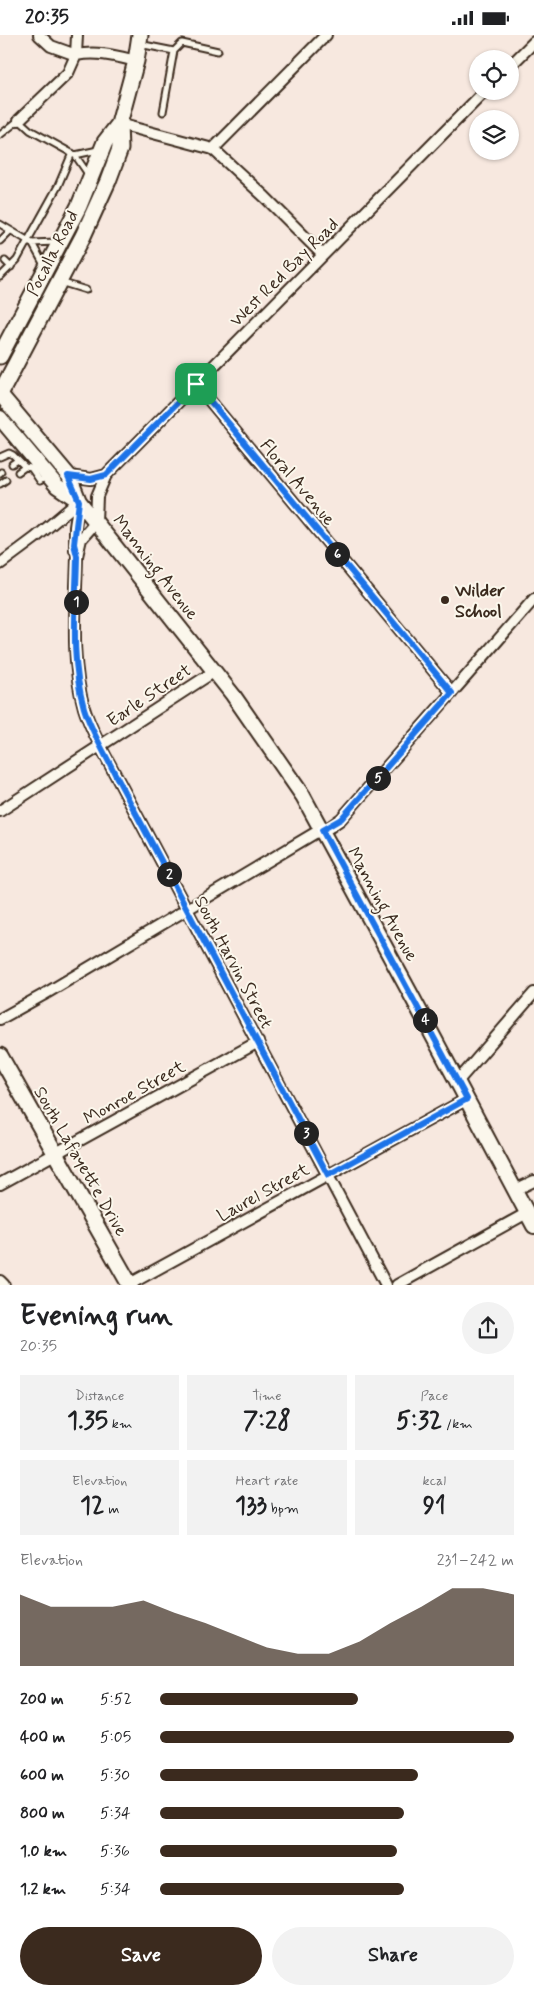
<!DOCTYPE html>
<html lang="en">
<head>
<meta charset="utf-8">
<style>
  body { margin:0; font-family:Mynerve,sans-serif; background:#f2f2f2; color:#202124; height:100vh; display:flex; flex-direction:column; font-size:19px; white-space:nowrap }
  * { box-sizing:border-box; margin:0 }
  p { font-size:16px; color:#757577 }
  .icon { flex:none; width:28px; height:28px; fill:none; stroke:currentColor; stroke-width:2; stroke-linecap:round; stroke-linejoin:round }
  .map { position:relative; height:1250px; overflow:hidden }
  .drawer { display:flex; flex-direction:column; background:#fff; flex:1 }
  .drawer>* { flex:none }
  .controls { position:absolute; left:469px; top:15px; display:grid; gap:10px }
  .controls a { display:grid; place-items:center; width:50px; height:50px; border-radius:50%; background:#fff; box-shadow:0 1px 4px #0004; font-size:25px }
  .pin { position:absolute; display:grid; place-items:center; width:42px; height:42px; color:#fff; margin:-21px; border-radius:10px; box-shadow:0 2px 8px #0006 }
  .km { position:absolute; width:25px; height:25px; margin:-12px; border-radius:50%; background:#222; color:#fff; font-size:14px; line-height:25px; text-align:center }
  .round { display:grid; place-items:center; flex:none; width:52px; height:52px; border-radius:26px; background:#f2f2f2 }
  .headline { display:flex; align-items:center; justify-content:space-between; height:85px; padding:0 20px }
  h1 { font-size:28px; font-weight:800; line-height:38px }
  .figures { display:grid; grid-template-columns:repeat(3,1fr); gap:8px; height:85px; padding:5px 20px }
  .figures div { display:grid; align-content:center; border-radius:0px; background:#f2f2f2; text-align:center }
  .figures b { font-size:25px; font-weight:800 }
  .figures small { font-size:14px; font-weight:400 }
  .figures p { font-size:14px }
  .chart { height:140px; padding:10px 20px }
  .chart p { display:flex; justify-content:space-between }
  .chart svg { width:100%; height:90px; margin-top:5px; fill:#3b2a1e; opacity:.7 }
  .primary-button { display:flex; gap:10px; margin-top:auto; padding:10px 20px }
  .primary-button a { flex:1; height:58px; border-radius:30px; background:#3b2a1e; color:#fff; font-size:20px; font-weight:800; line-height:58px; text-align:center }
  .primary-button a+a { background:#f2f2f2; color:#202124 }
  ul { padding:0 20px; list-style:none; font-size:16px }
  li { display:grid; grid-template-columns:80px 60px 1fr; align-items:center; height:38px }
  li i { height:12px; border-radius:6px; background:#3b2a1e }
  .status { display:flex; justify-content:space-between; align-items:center; height:35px; padding:0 25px; background:#fff; direction:ltr }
  .status svg { height:14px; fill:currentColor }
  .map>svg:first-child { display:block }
</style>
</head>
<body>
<div class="status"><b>20:35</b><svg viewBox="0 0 49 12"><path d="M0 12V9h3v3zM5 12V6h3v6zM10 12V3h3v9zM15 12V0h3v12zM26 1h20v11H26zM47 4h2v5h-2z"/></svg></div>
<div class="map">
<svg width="534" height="1250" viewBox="0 0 534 1250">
  <rect width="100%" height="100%" fill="#f7e8df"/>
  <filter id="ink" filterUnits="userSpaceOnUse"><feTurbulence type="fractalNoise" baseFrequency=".02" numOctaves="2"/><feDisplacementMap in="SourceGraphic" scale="10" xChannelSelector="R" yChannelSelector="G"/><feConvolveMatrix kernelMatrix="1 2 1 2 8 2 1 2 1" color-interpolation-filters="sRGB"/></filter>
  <g filter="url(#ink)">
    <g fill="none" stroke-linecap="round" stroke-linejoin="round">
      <defs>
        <path id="service" d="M139,9L174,16L182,8L218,16
          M163,77L174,16
          M0,100L19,85L30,95L75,120L88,139
          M75,120L98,115
          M0,189L32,208L44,230
          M0,206L10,196
          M32,208L56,207
          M5,226L11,232
          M0,242L17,225L58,151L72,118
          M60,247L86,255
          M0,422L9,418L13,420L25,432
          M12,429L18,425
          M18,437L25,432L31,433L40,446L47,441
          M0,438L1,437
          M0,449L6,445"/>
        <path id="minor" d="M39,0L51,11L76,20L77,0
          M510,31L534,7
          M19,85L68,38L76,20C98,16 115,21 136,26
          M119,89L213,114L265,162L323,220
          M213,114L326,0
          M196,349L452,658
          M69,441L91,444L106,440
          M75,515V492L79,466
          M0,529L35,503L79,466
          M0,776L215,636
          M0,984L43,960L315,798L330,792L341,784L534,564
          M457,1047L534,958
          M0,1149L258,1007
          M515,1155L534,1146
          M0,1246L4,1250
          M128,1250L467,1064
          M386,1250L115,739C104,718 91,696 84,673C70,624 76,572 77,521L81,504L96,487L97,461L106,440L485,56
          M397,1250L527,1178"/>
        <path id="secondary" d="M0,359L69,441L79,466L233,660L303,761L409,956L534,1191
          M0,383L57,451L79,466"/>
        <path id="primary" d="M0,321L79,171L105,107L119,89
          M0,359L83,201L108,146L120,114L119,89L136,26L140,0
          M0,1021L130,1250"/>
      </defs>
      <!-- service casing -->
      <use href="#service" stroke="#3b2a1e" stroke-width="9"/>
      <!-- minor casing -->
      <use href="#minor" stroke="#3b2a1e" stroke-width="14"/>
      <!-- secondary casing -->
      <use href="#secondary" stroke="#3b2a1e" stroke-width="18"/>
      <!-- primary casing -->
      <use href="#primary" stroke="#3b2a1e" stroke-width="19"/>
      <!-- service -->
      <use href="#service" stroke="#fbf7ec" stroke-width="5"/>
      <!-- minor -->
      <use href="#minor" stroke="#fbf7ec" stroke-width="10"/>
      <!-- secondary -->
      <use href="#secondary" stroke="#fbf7ec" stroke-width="14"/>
      <!-- primary -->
      <use href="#primary" stroke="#fbf7ec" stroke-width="15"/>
    </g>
  </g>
  <g fill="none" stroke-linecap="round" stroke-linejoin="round" filter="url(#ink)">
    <defs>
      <path id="route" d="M196,349L452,658L341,784L322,795L467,1064L328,1140L115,739C105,718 91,696 84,673C70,624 76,572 77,521L74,509L79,466L68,441L91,444L106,440Z"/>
    </defs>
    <!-- route casing -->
    <use href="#route" stroke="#fff" stroke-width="10"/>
    <!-- route -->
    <use href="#route" stroke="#1a73e8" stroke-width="6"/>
  </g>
  <!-- markers -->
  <circle fill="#3b2a1e" stroke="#fbf7ec" stroke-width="2" cx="445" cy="565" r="5"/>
  <g text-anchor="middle" stroke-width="4" stroke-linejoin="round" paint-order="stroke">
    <!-- street labels -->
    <g font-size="18" fill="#3b2a1e" stroke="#fbf7ec">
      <text transform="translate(52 218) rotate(-63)" y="6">Pocalla Road</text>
      <text transform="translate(284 237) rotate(-45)" y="6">West Red Bay Road</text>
      <text transform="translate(298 447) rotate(50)" y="6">Floral Avenue</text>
      <text transform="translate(156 532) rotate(52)" y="6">Manning Avenue</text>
      <text transform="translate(149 660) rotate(-34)" y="6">Earle Street</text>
      <text transform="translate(383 869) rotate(61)" y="6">Manning Avenue</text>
      <text transform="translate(234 927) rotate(62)" y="6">South Harvin Street</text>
      <text transform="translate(134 1057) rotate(-29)" y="6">Monroe Street</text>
      <text transform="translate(81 1126) rotate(60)" y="6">South Lafayette Drive</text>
      <text transform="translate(263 1157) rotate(-29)" y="6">Laurel Street</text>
    </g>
    <!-- poi labels -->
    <g font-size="18" font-weight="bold" fill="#3b2a1e" stroke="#fbf7ec" text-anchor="start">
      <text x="455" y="561">Wilder<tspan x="455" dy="21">School</tspan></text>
    </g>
  </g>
</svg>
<div class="controls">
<a><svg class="icon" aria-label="locate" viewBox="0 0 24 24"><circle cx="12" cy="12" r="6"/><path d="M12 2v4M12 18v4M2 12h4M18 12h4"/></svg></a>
<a><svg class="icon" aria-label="layers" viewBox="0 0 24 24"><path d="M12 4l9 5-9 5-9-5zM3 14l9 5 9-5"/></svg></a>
</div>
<div class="pin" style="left:196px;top:349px;background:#1e9e55"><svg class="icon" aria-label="arrive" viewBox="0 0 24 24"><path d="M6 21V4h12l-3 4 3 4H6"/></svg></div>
<b class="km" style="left:76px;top:567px">1</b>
<b class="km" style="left:169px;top:839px">2</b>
<b class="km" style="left:306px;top:1098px">3</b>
<b class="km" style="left:425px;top:985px">4</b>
<b class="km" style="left:378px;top:743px">5</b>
<b class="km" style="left:337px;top:519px">6</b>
</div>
<section class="drawer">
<div class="headline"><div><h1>Evening run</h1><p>20:35</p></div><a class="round"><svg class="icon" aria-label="share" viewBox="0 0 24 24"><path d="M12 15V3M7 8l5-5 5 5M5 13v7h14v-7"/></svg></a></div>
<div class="figures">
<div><p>Distance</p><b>1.35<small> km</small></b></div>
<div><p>Time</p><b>7:28</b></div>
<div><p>Pace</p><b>5:32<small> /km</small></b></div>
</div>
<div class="figures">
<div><p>Elevation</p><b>12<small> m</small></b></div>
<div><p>Heart rate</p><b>133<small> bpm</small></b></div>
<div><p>kcal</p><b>91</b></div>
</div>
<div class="chart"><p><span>Elevation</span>231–242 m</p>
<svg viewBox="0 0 160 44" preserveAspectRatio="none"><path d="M0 44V9L10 15L20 15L30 15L40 12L50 18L60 23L70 29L80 35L90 38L100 38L110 32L120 23L130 15L140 6L150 6L160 9V44z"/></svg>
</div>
<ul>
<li><b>200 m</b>5:52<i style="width:56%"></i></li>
<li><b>400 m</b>5:05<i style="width:100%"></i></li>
<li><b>600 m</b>5:30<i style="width:73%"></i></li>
<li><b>800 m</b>5:34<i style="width:69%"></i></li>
<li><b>1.0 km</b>5:36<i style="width:67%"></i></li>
<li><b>1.2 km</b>5:34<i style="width:69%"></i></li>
</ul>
<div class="primary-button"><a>Save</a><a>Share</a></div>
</section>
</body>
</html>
